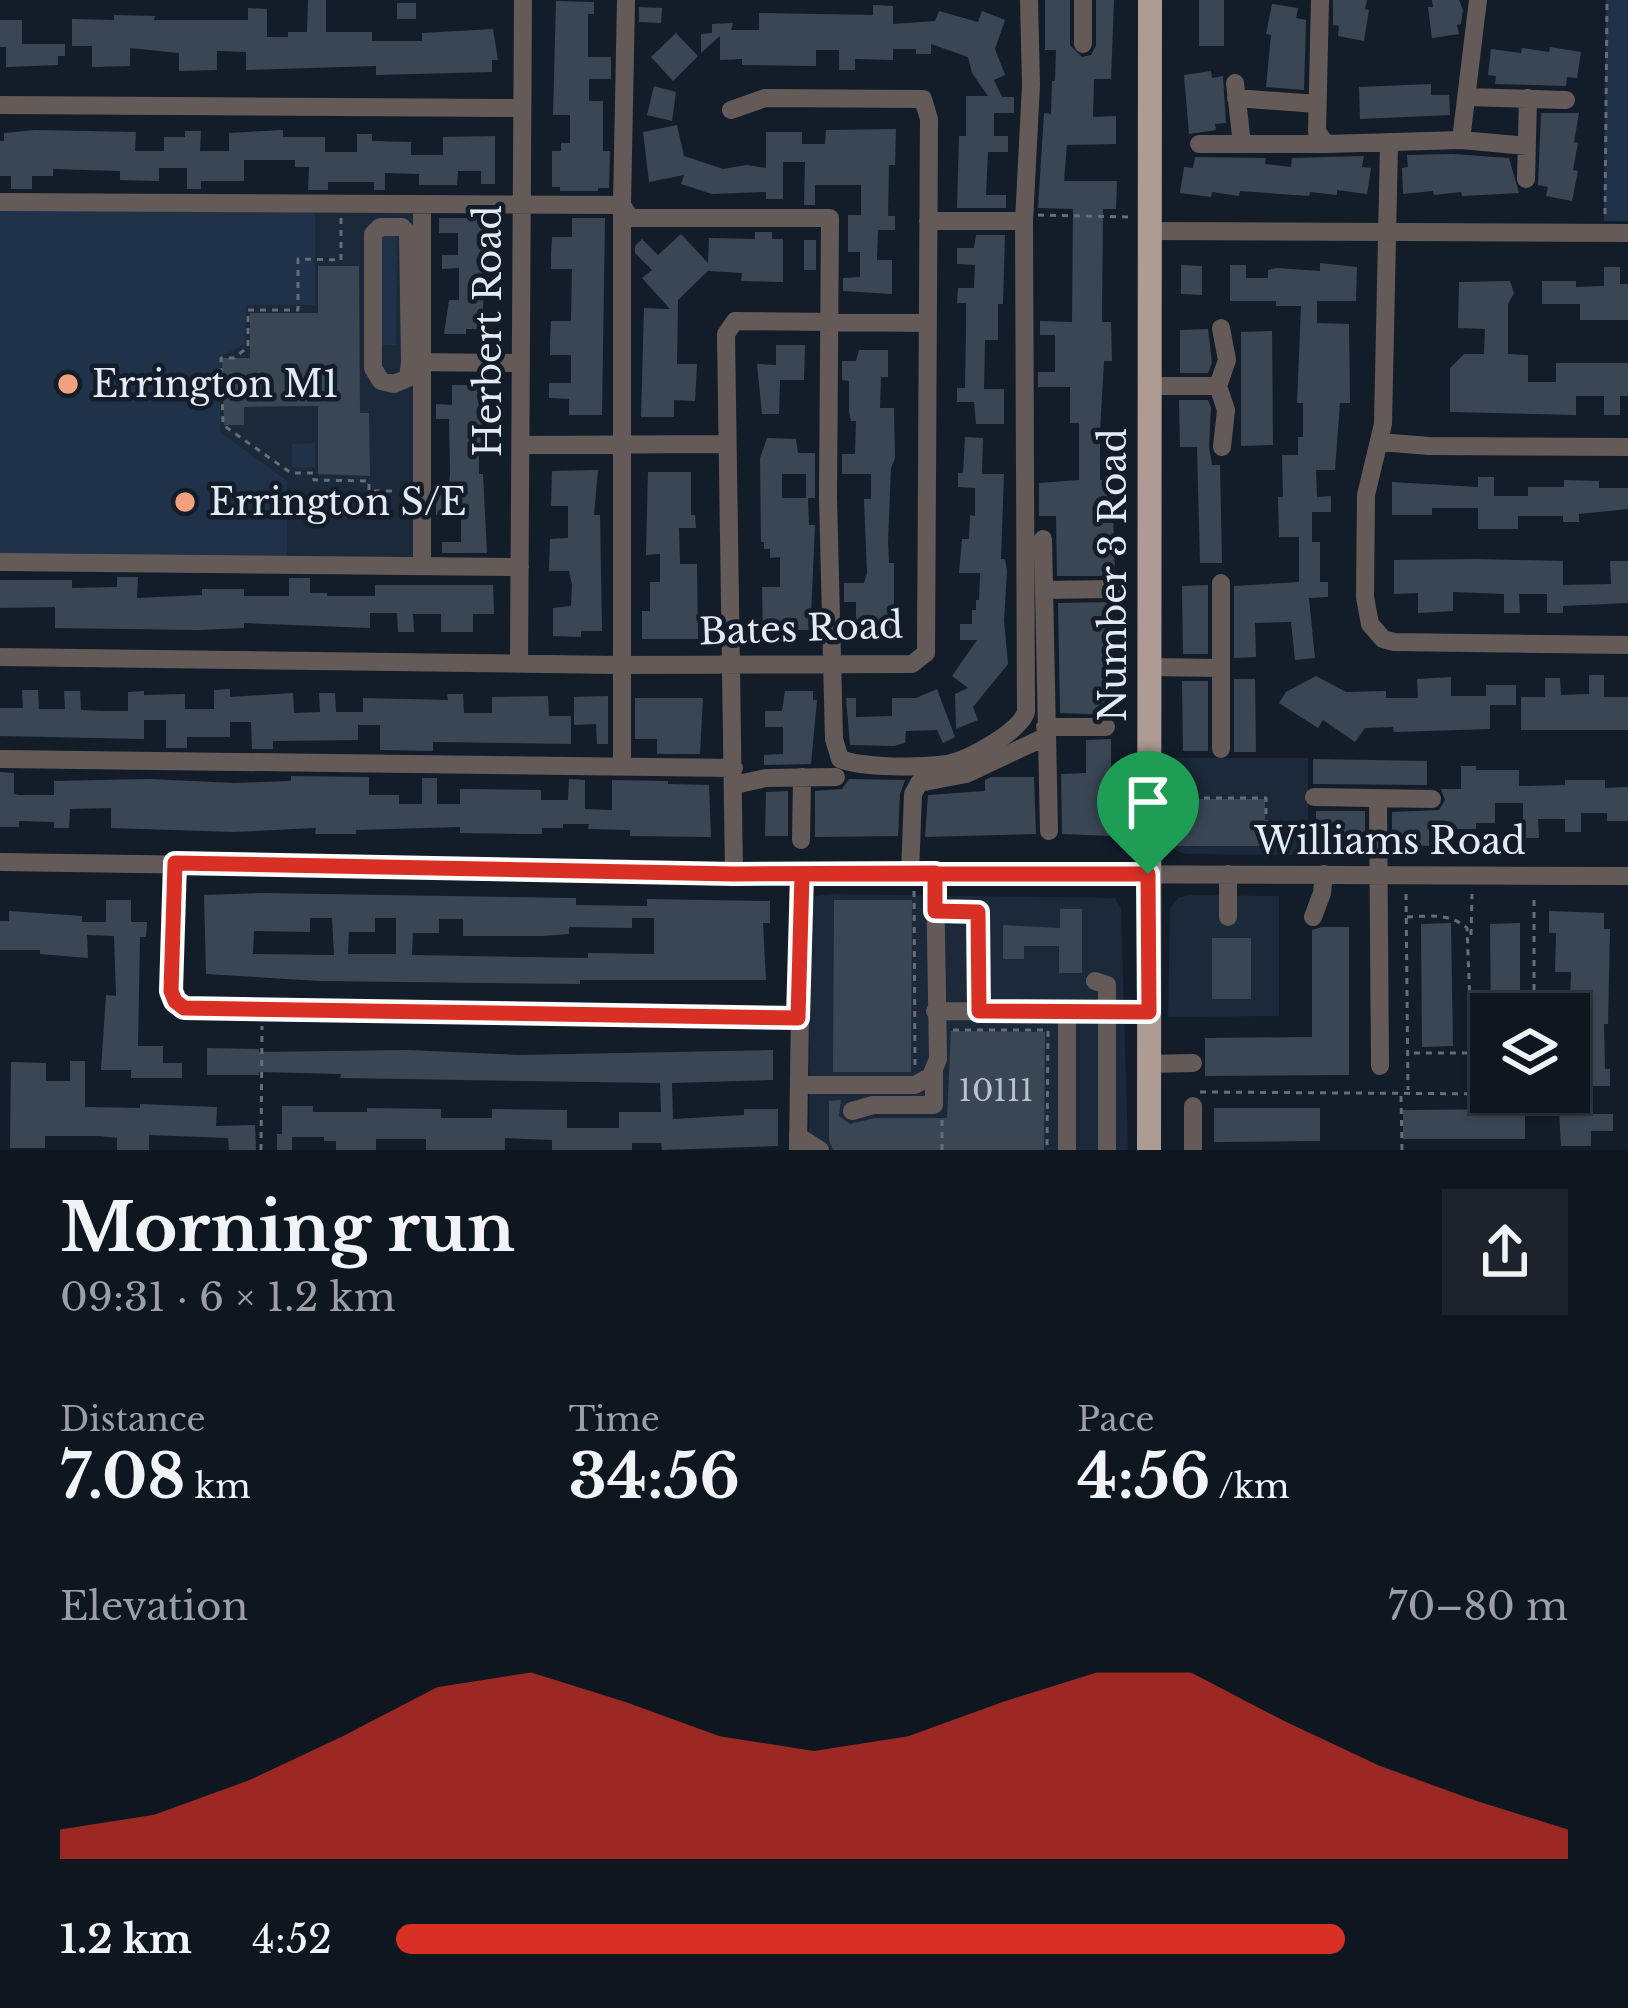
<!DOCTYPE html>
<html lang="en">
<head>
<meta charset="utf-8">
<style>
  body { margin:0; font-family:"Libre Baskerville",serif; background:#1c232d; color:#f1f3f6; height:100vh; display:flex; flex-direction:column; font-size:45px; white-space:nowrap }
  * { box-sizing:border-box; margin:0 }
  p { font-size:39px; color:#9b9fa5 }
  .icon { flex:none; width:66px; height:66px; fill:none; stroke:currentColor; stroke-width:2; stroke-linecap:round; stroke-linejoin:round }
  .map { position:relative; height:1150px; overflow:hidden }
  .sheet { display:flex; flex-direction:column; background:#0e1620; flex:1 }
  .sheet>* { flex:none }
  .tools { position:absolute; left:1470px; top:993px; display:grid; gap:24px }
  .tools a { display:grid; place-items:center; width:120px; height:120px; border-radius:0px; background:#0e1620; box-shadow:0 3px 9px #0004,0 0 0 3px #2e353e; font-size:60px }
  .pin { position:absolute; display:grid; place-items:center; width:102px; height:102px; color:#fff; margin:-123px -51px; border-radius:50% 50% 50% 0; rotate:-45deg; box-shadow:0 0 12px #0007 }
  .pin .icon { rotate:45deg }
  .round { display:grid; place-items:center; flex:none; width:126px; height:126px; border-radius:0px; background:#1c232d }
  .overview { display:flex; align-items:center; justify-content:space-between; height:204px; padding:0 60px }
  h1 { font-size:66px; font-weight:800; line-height:90px }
  .metrics { display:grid; grid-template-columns:repeat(3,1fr); gap:18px; height:204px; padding:12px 60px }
  .metrics div { display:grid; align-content:center }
  .metrics b { font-size:60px; font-weight:800 }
  .metrics small { font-size:33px; font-weight:400 }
  .metrics p { font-size:33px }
  .chart { height:336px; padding:24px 60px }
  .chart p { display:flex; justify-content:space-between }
  .chart svg { width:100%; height:216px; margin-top:12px; fill:#d93025; opacity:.7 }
  ul { padding:0 60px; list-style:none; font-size:39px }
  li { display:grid; grid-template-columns:192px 144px 1fr; align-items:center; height:90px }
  li i { height:30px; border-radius:15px; background:#d93025 }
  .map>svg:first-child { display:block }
</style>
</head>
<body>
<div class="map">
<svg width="1628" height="1150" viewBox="0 0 1628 1150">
  <rect width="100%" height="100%" fill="#131d2a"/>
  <!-- built -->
  <path fill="#1b293a" d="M315,208L429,209L428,557H287L220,432V357L246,305Z
    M1169,758H1308V855L1184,854L1174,849L1170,845Z
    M830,894L1115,898L1121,908L1128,1150H809L810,897Z
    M1189,895L1279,896V1016L1168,1017L1170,908L1178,898Z"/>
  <!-- green -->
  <path fill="#203249" d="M1606,0H1628V221H1604Z
    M0,207L315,208V305H246L245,344L220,357V432L287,481V557L0,556Z
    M385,232L395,234L397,239L396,345H382V238Z
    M315,443V467H292V444Z
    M313,501L350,502V519H313Z"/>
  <!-- building -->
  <path fill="#3b4655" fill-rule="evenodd" d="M308,0H326V32H372V41H422V33L493,29L498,60H492V72L376,75V66L246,70V52L217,51V70L179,71V53L130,48V66L92,67V46H72V19L114,20V15L155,16L154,20H248V8L267,9V37H288V32H307Z
    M1045,0H1070V45L1082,57L1091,55L1096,45V0H1114L1111,79H1094L1093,117L1116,116V144L1067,145L1064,181H1117L1116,209H1103L1102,322H1111L1112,361H1104L1100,432V480H1112L1115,576H1057L1056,516H1039V483L1079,480V423H1070V387H1038V372H1055V335H1040V321L1072,322L1073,209L1038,208L1044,113L1051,114L1052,81H1055L1056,50H1045Z
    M1199,0H1224V46H1199Z
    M1333,0H1367L1365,9L1369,10L1364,41L1338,36L1339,26L1333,25Z
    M1432,0H1459L1463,10L1461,24L1457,25L1459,34L1432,38L1428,7H1433Z
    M556,1L594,2V14H588V57H611V79H589V101H603V151H610L609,188H598V191H560V187H552V151H561V143H570V115H553Z
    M397,3H416V19H397Z
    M1272,4L1298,8L1296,18L1306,20L1304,90L1266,87L1271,35L1266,34Z
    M873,5L893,6V24L935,21L939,11L978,22L982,11L1005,20L995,49L1005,75L994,80L1002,97H1014V113H994V136H1008V152H988L986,195H1006V208H957L959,136H966V96H988L972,73L968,57L931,44V54H916V49H893V60L855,59V70H839V50H816V66L742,65V59L720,60V36L701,53V34L712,33V24L733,23L731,30H759V13L873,15Z
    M639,7L662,8L661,23L639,22Z
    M0,20H22V44H65V56H58V65L6,67V47H0Z
    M676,33L698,56L673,81L651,57Z
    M1550,47L1581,52L1577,78L1567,77L1566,86L1495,84L1496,76L1488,75L1491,49L1521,53L1522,48L1549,52Z
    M1211,71L1212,78L1223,76L1226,123L1215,124L1216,130L1189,134L1184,75Z
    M1431,84V95H1449L1450,115L1360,119L1359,87Z
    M654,86L676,92L672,121L647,115Z
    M1541,113H1579L1574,142L1578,143L1573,170L1578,171L1572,201L1546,196L1548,187L1538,185Z
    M677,125L684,156L723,169L747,165L766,168V132H802V144H825L826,130L896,129L895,165H889L888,216H895V230H878L877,260H892V294L843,291V278L860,277V252H848V215H861V185H815V205H804L805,162H783V199H766V192L712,194L681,184L684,175L649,182L643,132Z
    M35,130L136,132L135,151H164V137H185V131H201L200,151H229V133L283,130V137H325V152H357V134H372V141L411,142V155H443V137L495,136V184H481V171H458L457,185H419V174L385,173V190H374V182H328V190H308L309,167H295V160H244V181H201V189H187V168H159V181L120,180V171L53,169V176H32V189H11V176H0V141H4V133Z
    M1452,154L1509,158L1519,193L1462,196L1461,192L1434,195L1433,191L1403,194L1402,168L1408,167L1407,155Z
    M1364,156L1362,167L1371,168L1367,194L1337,190V195L1310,192L1309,196L1240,191L1239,196L1212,192L1211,197L1180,193L1184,167L1193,168L1195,157L1266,158L1265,164L1291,167L1292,158Z
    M439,218H487L489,294H484L481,329H466V334H444L449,300H459V268L442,269V255H458V233H439Z
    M572,218H605L602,415H569V399L549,398V383H571V355H550V340L551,321H571L572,269H551V254L552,237H572Z
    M755,232H772V239H783V282L741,281L742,273L708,271L678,300L677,364H697L695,401L674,400V417H641L644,308L670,309L642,278L652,270L635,253V246L642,239L658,255L681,234L708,263L709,238L755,239Z
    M976,235H1005L1003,304H998V340H985L984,389H1004V424H976L974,402H957V388H965L966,329V303H957L958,288H974L975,265L957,264V248H974Z
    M804,240H816V270H804Z
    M1320,263L1357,267L1356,301H1317V323L1349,324L1350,403H1340L1335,470H1316L1317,497L1331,496V512H1312V542H1320V582H1328V597L1309,598L1315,658L1295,660L1291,622L1255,623L1256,657L1234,658V586L1299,582V537H1279L1278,497H1283L1282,455H1298V437H1303V403H1297L1301,306H1276V301H1230V265H1246V278H1268V270L1276,268L1320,271Z
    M1181,265L1202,266V295L1181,294Z
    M318,266H359L360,413H369L370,476L318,474V406L244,407V425H224L222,358H250V313H318Z
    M1604,267H1620V284H1628V320H1580V304H1542V281H1576V287L1604,286Z
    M1510,281L1514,293L1508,304V354L1528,355V382H1556V363H1628V396H1620V415H1604V396H1576V415L1450,412V368L1464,354H1484L1485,329L1458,328L1459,282Z
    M1208,329L1212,363L1208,373H1180V330Z
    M1272,331L1273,445L1241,446V332Z
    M776,345H805L804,380H780L779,414H762L757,364L776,365Z
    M859,350H888V377H881L880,408H894L895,458L891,468L888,542L889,563H894V628L881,630L856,629V602H844V583H864L867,573L864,499H871V474H842V454H855L856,421H851L849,411V381L842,380V361H856Z
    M452,385H487V444H479V474H483L487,553H442V542H461V515H436V495H448L450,473L449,419H436V404L452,405Z
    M1179,400H1208L1211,407L1209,447L1212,465H1220L1222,563H1200L1197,447H1180Z
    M965,437L983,438L982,474H1004L1001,559H1005L1007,571L1004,620L1008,664L973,707L978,720L956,729L955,694L968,688L952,676L977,640H960V624H972V610H976V600H979L980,573H959L962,539H969L970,515L975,516V488L958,487V473H963Z
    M767,438L796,439L798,453H815V498H808L809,525H815L811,616H816V630H798V635H763L762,587H780V557L770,558V549H764V542H761L760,458ZM782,474H806V498H782Z
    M598,470L594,515H600L602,631H581V637L553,636V608L571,606L572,585L569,571H549L550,539L568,538V506H551L552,471Z
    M648,472H691V515H695L696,528H679L680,564H697L698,639H642V611H650V582H660V554L646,555Z
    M1478,477H1494V496H1528V487H1564V480L1599,481V488H1628V509L1579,514V522H1563V516H1518V529H1478V508H1432V515H1392V482L1478,487Z
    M1477,559L1563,561V585L1611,584L1610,561H1628V603L1563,606V613H1547V594H1519L1520,613H1504V594L1453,592V611L1418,613V593L1394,594V560Z
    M117,577H138L137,598L202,595V589H244V596H289V578H310V593H327V596H375V585H493L494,614H473V632H441V614H413L414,632H398L397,613H370V628L244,623V628L198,630L55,628V607L0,608V580H72V588L117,587Z
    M1208,585V654H1183L1182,586Z
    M1113,602L1111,715L1060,713L1058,603Z
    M1589,675H1604V697H1628V730H1521V697H1545V678H1560L1561,695L1589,694Z
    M1316,676L1346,692L1386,691V698H1418L1417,679L1451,677V696H1486V685H1516V705H1490V729L1394,732L1393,727L1365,728L1355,742L1323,720L1318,728L1279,703L1286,692Z
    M1234,679H1255L1256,752H1234Z
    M1182,681H1208V751H1183Z
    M230,689V697L293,693L294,713L320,712L319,693H335L336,712H363V698L448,700L447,694H463L464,713H492V697L548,696L549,716H571V744L433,742V751L380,750V725H358V740L273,741V749H252L251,722H230V737H187V748H166V720H144V739L0,736V708H23L22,690H38L39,709H65L64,691H80L81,710L103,711H128V692L144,691V695L185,694V709H214V690Z
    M937,689L955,737L943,743L937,730L906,731L905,743L894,746L850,745L846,698H856V717L892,716V698H916Z
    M785,691H813V700H817L811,764L764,765V755L783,754V727H765V711H782Z
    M608,696V744H597L596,724L574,725V697Z
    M635,698H703L700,754H657V739H635Z
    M1111,739V836L1062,834L1061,774L1086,773V740Z
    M1313,759L1427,761V785L1313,784Z
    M1461,766H1476V770H1519V786L1565,785V780H1605V788L1628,787V821H1607V813H1581V832H1565V819H1538L1539,838H1523V803H1495V823H1476V829H1429V846L1392,844V812L1439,810L1445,800L1441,789H1461Z
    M0,772L14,773V794L19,795H54V781L149,779L234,783L291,781V776L369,777V795H399V804H422V778H437V804H460V789L541,790V800H568L569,779L585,780V809L612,810V780L668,781V784L709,785L711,837L630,836V830L588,829L589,824H563V828H542V834H520L460,833V827L356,830V834H315L316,828L234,832L111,828V808L70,809L69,828H54V822L19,821V827H0Z
    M991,777H1034L1036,834L925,837L928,795L985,791V780Z
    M849,779L905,780L900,794L898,836L815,837V791L842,789Z
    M788,791V836H765L766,792Z
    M1177,799H1265V846H1177Z
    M1316,811H1365V840L1316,841Z
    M260,893L576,898V905L647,906V899L770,901V923H763L766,980H580V984L320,981L206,974L204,895ZM310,918H332L334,955L253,954L254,931L310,932ZM375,918H396V954H348L349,932H375ZM632,918H654V954L588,953V958L412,955L413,933H439V919H463V936H542L569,934V927L632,928Z
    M106,900H131V922H147L146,937H140L138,1046H163V1063H182V1078H131V1070H101L106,995L116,996L114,936L87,935L88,958L40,954V950H0V921H9V911L82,916V922H106Z
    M834,900H912L911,1072H833Z
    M1060,909H1082V973H1059V946H1024V959H1003V925L1060,928Z
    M1549,911L1604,913V929H1610L1608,1024H1604L1605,1069H1610V1086H1589V1114H1613V1131H1591V1146H1561L1558,1092H1569V1069H1581L1580,1024H1569L1571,972H1555L1556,933H1549Z
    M1451,923L1453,1046L1422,1047L1421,924Z
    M1520,923V1014H1491L1490,924Z
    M1322,927H1349V1075L1205,1076V1038L1312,1037V930Z
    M1212,938H1251V999H1212Z
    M951,1031L1045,1032L1044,1150H833L829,1140V1101L841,1100L839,1116L850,1124L875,1118H947Z
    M207,1048L259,1049V1052L408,1050L520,1055L773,1050V1080L672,1083L673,1119L744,1115V1109H778V1146L662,1150L661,1143H632V1150H552V1140L505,1138V1150H426V1139H376V1150H336V1141H324V1137H292V1150H277V1134H282V1106H313V1112H367V1108L441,1109V1118H492V1109L567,1110V1128H619V1112H661L660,1083L340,1078L341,1074L259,1072V1075H207Z
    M70,1061H85V1107L140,1108V1104L217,1107L216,1126L255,1125L256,1150H229L228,1138L149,1135V1150H117V1138L100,1136H45V1148H10L11,1062L46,1063V1081H70Z
    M1214,1108H1320V1141L1214,1142Z
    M1525,1109V1139H1403V1110Z"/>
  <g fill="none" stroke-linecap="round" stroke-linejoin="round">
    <!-- path -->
    <path stroke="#646d78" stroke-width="3" stroke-dasharray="6 6" stroke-linecap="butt" d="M1605,214L1607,0
      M1038,215L1131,217
      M341,218V260L298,259V310H248V347L234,358H221L223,425L291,473H314V480L369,481V491H393
      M1168,798H1266V858
      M914,891L915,1065
      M1406,894L1408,1090
      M1407,917C1429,916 1450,913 1467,928L1472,1053H1407
      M1471,935L1472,894
      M1534,1014V894
      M953,1030H1048L1047,1150
      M1475,1053H1491
      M1200,1092L1497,1094
      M1401,1096L1402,1150
      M261,1150L262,1026
      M942,1150V1116"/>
    <!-- minor -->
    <path stroke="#645b58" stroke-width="18" d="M1320,0L1317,132L1326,144L1461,140L1478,0
      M1083,44V0
      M1235,83L1242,144
      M1467,97L1566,100
      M1236,98L1317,104
      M0,105L522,108
      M1461,140L1527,146
      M1199,144H1326
      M1389,144L1383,424L1366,495L1365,597L1370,624L1383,639L1394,642L1628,645
      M1526,179L1528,98
      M0,202L622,205L630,218H830L828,497L834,739L840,759C863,768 921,768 947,764C969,760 1019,732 1026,712L1024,221H928
      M422,205V566
      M1024,221L1031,85L1029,0
      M380,227H402L408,233L410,362L408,378L394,384L381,381L373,368V234Z
      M1150,231L1628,233
      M1221,328L1227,360L1218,386L1226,410L1222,447
      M412,362L521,363
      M1149,386H1218
      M1380,442L1429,446L1628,447
      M521,445L726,444
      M1043,539L1049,831
      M0,562L520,567
      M1221,583V749
      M1044,590L1112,589
      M0,657L622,665L912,664L926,653L929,119L923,99L765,98L731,110
      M519,663L523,0
      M1148,667L1221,668
      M1045,727H1106
      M0,759L734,768
      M622,764V205L626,0
      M734,785L766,778L836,777
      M1314,797L1432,799
      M1378,800L1380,1066
      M801,840L802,777
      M0,862L734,873L1628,876
      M174,863L171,991L175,1001L185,1008L798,1017
      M734,873L726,334L735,321L927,323
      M910,873L913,794L919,783L966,774L1045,737
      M1228,874V917
      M935,911L978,912V1011
      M1313,917L1322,893L1324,874
      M1095,981L1107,985V1012L1149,1013
      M935,1011L1107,1012V1150
      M1149,1064L1193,1063
      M799,1085H915L931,1076L938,1059L935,873
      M1193,1106V1150
      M852,1111L873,1105H934V1071
      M798,1136L820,1150
      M798,1150L802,873
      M1067,1150V1012"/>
    <!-- major -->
    <path stroke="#ae9b93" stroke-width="24" d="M1149,1150L1150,0"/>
  </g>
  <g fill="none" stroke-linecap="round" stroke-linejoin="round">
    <defs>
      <path id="route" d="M1148,874H802L798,1018L184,1008L175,1001L171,991L175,863L734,874L935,873V911L978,912L979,1011L1149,1012L1148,874"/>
    </defs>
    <!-- route casing -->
    <use href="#route" stroke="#fff" stroke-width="24"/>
    <!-- route -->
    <use href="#route" stroke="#d93025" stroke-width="15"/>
  </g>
  <!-- markers -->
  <g fill="#f1a17d" stroke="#131d2a" stroke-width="4.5">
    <circle cx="68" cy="384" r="12"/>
    <circle cx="185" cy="502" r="12"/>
  </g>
  <g text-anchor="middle" stroke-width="9" stroke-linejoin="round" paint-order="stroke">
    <!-- number labels -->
    <g font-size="30" fill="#b9c1cc">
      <text x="996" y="1101">10111</text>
    </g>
    <!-- street labels -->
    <g font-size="36" fill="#e3eaf3" stroke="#131d2a">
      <text transform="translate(488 331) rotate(-90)" y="13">Herbert Road</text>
      <text transform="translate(1113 575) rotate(-90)" y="13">Number 3 Road</text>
      <text transform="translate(801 628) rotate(-2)" y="13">Bates Road</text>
      <text x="1390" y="854">Williams Road</text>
    </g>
    <!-- poi labels -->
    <g font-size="36" fill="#e3eaf3" stroke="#131d2a" text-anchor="start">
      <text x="92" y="397">Errington M1</text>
      <text x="209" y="515">Errington S/E</text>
    </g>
  </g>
</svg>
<div class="tools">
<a><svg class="icon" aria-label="layers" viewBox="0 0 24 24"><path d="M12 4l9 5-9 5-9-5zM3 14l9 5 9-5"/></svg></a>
</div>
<div class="pin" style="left:1148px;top:874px;background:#1e9e55"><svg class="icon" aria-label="arrive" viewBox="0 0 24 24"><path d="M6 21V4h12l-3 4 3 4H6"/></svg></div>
</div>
<section class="sheet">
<div class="overview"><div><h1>Morning run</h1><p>09:31 · 6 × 1.2 km</p></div><a class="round"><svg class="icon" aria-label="share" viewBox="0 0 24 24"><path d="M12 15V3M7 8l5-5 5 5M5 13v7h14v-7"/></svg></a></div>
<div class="metrics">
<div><p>Distance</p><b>7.08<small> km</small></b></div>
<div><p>Time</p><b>34:56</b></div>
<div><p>Pace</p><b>4:56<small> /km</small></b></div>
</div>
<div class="chart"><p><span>Elevation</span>70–80 m</p>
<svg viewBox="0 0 160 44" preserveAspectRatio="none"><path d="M0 44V38L10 35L20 28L30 19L40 9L50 6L60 12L70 19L80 22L90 19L100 12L110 6L120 6L130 16L140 25L150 32L160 38V44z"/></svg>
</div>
<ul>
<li><b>1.2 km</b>4:52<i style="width:81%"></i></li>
</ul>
</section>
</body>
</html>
